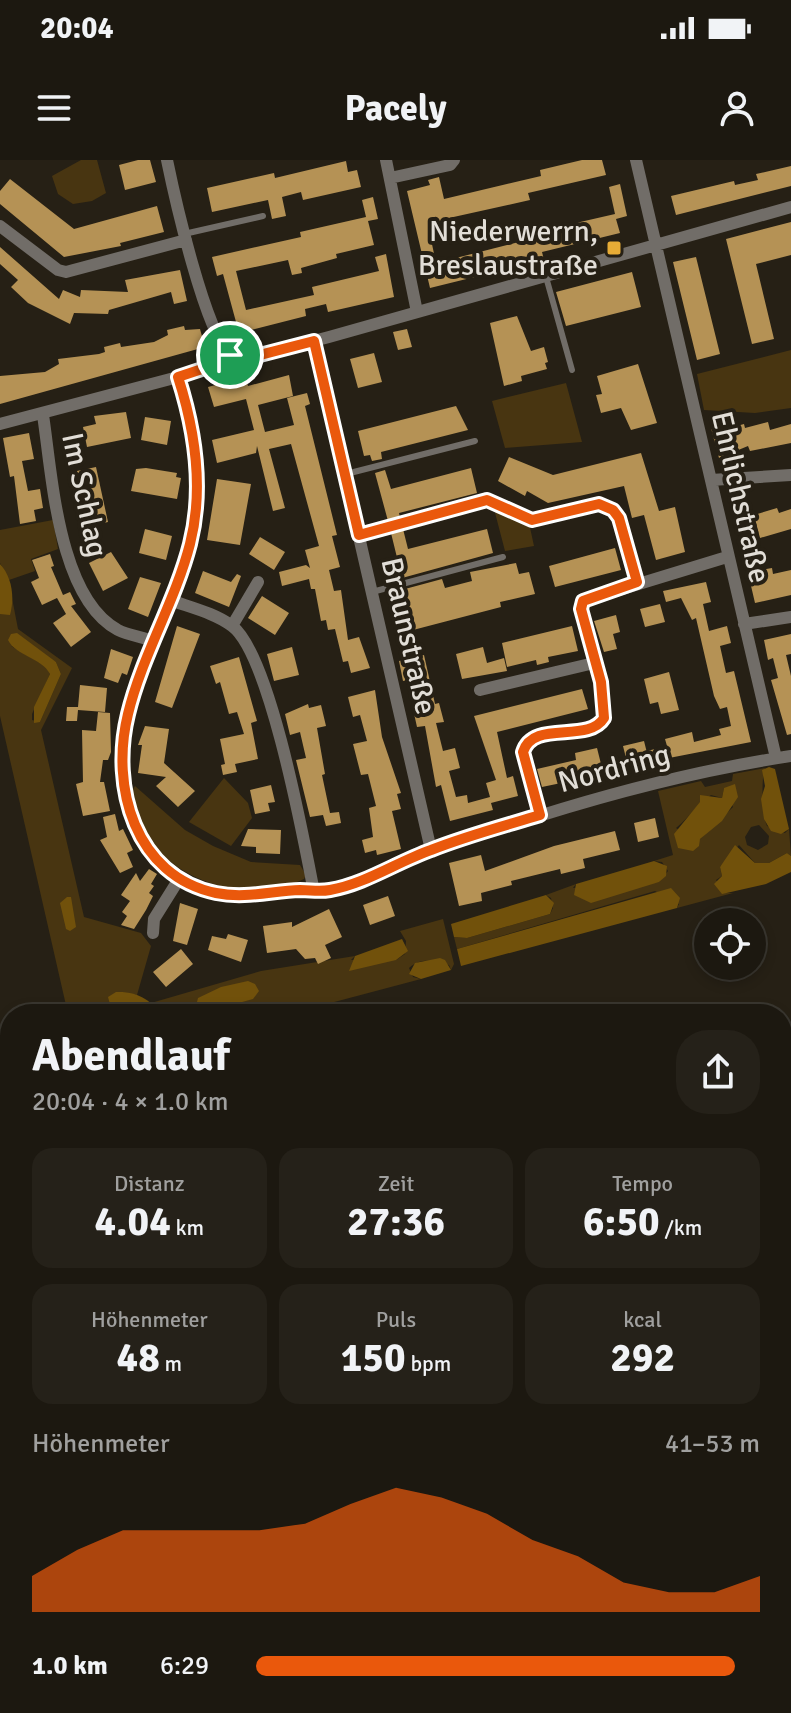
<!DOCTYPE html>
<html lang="de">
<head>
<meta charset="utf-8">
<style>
  body { margin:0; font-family:Signika,sans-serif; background:#252119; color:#f1f3f6; height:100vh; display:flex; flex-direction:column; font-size:30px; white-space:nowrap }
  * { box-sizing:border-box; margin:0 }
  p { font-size:26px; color:#a0a09f }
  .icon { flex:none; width:44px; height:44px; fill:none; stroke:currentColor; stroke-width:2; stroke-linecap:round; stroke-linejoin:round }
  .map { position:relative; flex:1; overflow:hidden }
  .sheet { position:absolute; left:0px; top:844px; width:792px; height:710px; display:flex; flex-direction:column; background:#1c1810; border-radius:32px 32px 0 0; box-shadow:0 4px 12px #0003,0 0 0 2px #3a3730 }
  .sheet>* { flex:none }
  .fabs { position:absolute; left:694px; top:748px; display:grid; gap:16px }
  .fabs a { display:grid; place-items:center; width:72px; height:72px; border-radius:50%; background:#1c1810; box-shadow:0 4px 12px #0003,0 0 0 2px #3a3730; font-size:40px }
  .pin { position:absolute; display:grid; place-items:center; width:68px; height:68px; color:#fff; margin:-34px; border:4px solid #fff; border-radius:50%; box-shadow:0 2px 8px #0007 }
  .round { display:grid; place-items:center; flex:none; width:84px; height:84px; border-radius:32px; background:#252119 }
  .headline { display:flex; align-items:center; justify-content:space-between; height:136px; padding:0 32px }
  h1 { font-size:44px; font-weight:700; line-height:60px }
  .figures { display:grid; grid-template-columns:repeat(3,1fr); gap:12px; height:136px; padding:8px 32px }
  .figures div { display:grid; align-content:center; border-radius:20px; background:#252119; text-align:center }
  .figures b { font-size:40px; font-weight:700 }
  .figures small { font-size:22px; font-weight:400 }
  .figures p { font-size:22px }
  .chart { height:224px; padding:16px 32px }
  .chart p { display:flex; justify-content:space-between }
  .chart svg { width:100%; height:144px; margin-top:8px; fill:#ea580c; opacity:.7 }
  ul { padding:0 32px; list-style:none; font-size:26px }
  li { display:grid; grid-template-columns:128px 96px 1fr; align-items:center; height:60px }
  li i { height:20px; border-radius:10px; background:#ea580c }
  .status { display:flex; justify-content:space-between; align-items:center; height:56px; padding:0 40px; background:#1c1810; direction:ltr }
  .status svg { height:22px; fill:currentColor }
  header { display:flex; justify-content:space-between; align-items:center; height:104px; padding:0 32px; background:#1c1810; font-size:36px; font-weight:700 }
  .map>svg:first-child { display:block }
</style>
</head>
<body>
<div class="status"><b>20:04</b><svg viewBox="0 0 49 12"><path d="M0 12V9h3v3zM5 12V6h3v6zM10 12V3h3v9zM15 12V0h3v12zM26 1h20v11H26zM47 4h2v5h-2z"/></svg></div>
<header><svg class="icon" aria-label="menu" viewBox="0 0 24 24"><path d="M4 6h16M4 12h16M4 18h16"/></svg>Pacely<svg class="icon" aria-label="person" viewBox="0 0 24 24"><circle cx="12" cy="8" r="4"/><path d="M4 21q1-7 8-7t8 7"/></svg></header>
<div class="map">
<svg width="791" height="1553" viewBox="0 0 791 1553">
  <rect width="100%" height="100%" fill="#262015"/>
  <!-- green -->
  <path fill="#483511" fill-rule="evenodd" d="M81,0H97L106,33L92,41L73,44L58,34L52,16Z
    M791,190V248L755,253L704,250L697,214Z
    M566,223L582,282L505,288L492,241Z
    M493,345L529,363L534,386L505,391Z
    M53,360L58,389L31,399L35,411L9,420L0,403V370Z
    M12,438L18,469L72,508L41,570L84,757L141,773L151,786L137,835L123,832L111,848L129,854H68L0,556V454L11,450ZM11,486L56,502L61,514L40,562L32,560V554L50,514L47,507Z
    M765,608C761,618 762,653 767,666L785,673L789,669L791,696L787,693L769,703H755L739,685L720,707L722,716L716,720L726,733H733L677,748L679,744L655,731L457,789L454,777L467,778L550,754L553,748L551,738L546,735L576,724L573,728L659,722L668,711L662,702L654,701L673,695L658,631L701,621L705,627L732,621L733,614ZM724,628L733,647L697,682L676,668C690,657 696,645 711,635L722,638ZM759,665L769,676L768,684L758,690L747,685L745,677L751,667Z
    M224,618L248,643L252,658L231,686L189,662Z
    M135,626L185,670L213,686L251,702L300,705L306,715L304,719C245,746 165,721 139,661C134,650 128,635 135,626Z
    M443,759L454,804L451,810L449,805C434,801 422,797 409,808L413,817L421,819L289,854H158L151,843L261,811L355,796L351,800H396L405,794L406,781L400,771Z"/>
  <!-- forest -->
  <path fill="#71510b" d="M0,404C12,417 15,437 10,455L0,454Z
    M17,473L56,502L61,514L40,562L34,563V547L50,514C42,498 16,496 8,480L11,474Z
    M769,607L775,609L789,669L781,674L771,671L764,659L761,639L765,626L762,610Z
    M735,624L738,637L722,661L700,679L699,686L693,691L678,688L674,674L700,642V635L722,638L724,628Z
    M735,685L755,703H769L787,693L791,696V712L766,724L722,734L714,724L722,716L720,707Z
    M654,701L667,706L666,716L659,722L591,743L574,735L576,724Z
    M671,728L680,738L677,748L461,806L457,789Z
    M546,735L554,743L550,754L467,778L454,777L451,764Z
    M67,737H71L76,767L70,771L66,769L60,743Z
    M402,779L408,791L396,800L349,811L355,796Z
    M440,798L445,800L451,810L421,819L409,814L415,803Z
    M248,821L255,824L259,831L253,839L206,852L196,846L198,838L221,827Z
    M116,832C133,831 152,838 158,854H129L111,848L108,837Z"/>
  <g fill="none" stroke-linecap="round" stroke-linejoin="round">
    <!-- stream -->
    <path stroke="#694900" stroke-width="4" d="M782,1049L791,1046"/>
  </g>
  <!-- building -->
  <path fill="#b59255" d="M138,0H150L156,22L125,30L119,5Z
    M582,0H602L606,15L528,33L530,40L449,58L451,65L429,70L436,103L555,73L554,68L615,54L609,27L620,24L627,56L616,59L620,73L542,92L544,100L430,128L407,31L430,25L428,20L439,17L444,39L541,16L540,10Z
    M346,1L348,12L357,10L361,27L303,40L301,32L282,37L286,56L272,59L268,40L212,52L207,28L274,13L275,18Z
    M791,6V26L676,55L671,36L734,21L735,25L758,20L756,14Z
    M10,19L74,69L157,46L164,72L120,83L121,86L64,97L0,44V31Z
    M373,37L378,59L368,61L374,85L336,94L337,98L301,108L302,113L292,115L288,100L236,111L246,150L314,135L312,127L379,111L375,97L386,94L394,137L328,152L326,144L305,149L306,156L239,173L223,114L217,116L212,97L301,77L300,72L366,57L362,40Z
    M791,62V95L756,104L774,179L752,184L726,79Z
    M0,87L59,139L63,130L80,137L81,130L128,132L125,120L180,110L187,141L174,144L171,132L109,150L108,154L74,153L70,164L28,143L11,127L18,120L0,104Z
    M696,97L720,194L697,200L673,102Z
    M632,112L641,147L566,166L556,132Z
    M517,156L531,191L544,187L548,202L545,203L547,209L521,216L522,221L504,226L490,163Z
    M184,166L185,170L200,169L205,187L0,244V216L45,212L59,204L58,199L99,194L105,192L104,187L120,183L121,187L154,182L168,175L167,170Z
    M407,169L412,187L398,190L393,172Z
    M374,193L382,222L358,228L350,199Z
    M638,204L657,263L631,270L621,248L601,253L596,235L602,234L597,216Z
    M289,215L293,236L258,245L265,272L294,265L287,238L307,233L310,244L305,246L337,375L332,376L340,407L329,410L334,431L341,430L348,480L359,477L370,508L351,513L348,501L343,502L335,469L328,470L326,460L321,461L315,429H311L309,419L282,426L279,412L306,405L310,408L305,390L319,386L291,284L269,289L285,348L273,351L257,286L256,293L217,303L212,280L254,270L246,239L214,247L208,227L246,217L248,226Z
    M456,246L468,270L381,292L382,299L372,301L370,295L364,296L358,271Z
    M126,252L131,278L87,287L83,267L96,264L94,256Z
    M145,257L171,261L167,285L141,280Z
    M768,262L770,270L791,264V283L750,291L748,286L719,298L711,268L720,265L722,270L744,264L745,268Z
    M29,273L34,299L22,301L28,331L40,329L43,348L34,350L36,361L20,364L14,316L10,317L3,278Z
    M641,293L659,351L675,347L685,392L656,400L644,355L632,358L624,326L548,343L527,331L525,336L498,321L509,297L553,315Z
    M96,307L108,362L86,367L76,330L80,329L77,311Z
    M146,308L177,313L176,317L181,318L177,339L131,331L136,309Z
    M471,308L477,333L399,353L400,358L388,361L375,313L385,310L391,329Z
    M217,319L251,324L240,385L207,380Z
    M777,348L779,353L791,349V369L760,378L754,355Z
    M145,369L172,376L166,400L139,393Z
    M403,369L408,389L487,369L493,393L402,418L391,373Z
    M260,377L285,392L274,410L249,394Z
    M615,388L621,410L555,427L549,406Z
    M111,392L128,418L103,431L89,403Z
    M50,394L54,406L51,407L63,435L70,432L76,444L71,446L91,472L71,487L53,463L66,454L57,438L42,445L31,422L39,418L32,400Z
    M757,397L761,410L772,408L773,414L791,410V435L755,443L745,400Z
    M516,403L519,414L529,412L535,434L500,442L501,447L413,470L405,429L442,419L445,428L472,421L470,412Z
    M203,411L231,422L237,414L241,416L229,447L195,433Z
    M140,417L161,423L148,457L128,449Z
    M706,422L711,442L703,444L709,471L727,466L731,483L720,486L726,513L734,511L751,582L628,606L623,586L644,581L648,597L647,591L667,586L665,579L692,572L694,582L721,575L719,569L731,566L727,547L720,549L714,536L696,458L692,460L681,438L666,442L663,431Z
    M262,436L289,453L275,475L248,458Z
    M660,444L665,462L645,467L640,449Z
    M616,455L620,472L613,474L617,489L604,492L594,461Z
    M177,466L200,474L172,548L155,542Z
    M572,466L578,491L548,497L549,502L537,505L536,500L507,507L502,483Z
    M791,474V494L786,495L791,516V574L787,575L771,520L778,518L773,498L768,500L764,480Z
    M292,487L299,515L274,521L267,494Z
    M483,487L487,503L504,498L507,511L462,519L456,494Z
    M111,489L133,497L127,515L122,513L118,523L104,518Z
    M424,495L435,544L439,543L444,562L436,563L443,591L455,588L460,608L449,611L456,637L467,635L468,643L490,637L486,623L496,620L474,556L582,529L588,549L497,572L507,618L513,616L518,636L491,643L493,650L450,661L441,625L436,627L425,566L417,567L413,549L420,548L414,519L403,521L399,501Z
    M239,497L257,561L251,563L258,599L235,604L237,612L223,615L221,605L225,604L220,579L244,574L237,552L229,554L220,522L216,524L210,506Z
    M669,512L679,550L661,554L658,542L650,544L644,519Z
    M80,525L107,528L105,552L78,550L77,561H66L67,547H78Z
    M375,530L382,577L401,633L397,634L401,649L392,651L401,689L377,695L376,690L365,693L362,680L373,677L369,648L376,646L368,614L361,615L353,584L367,581L360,555L353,557L348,537Z
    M308,544L309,548L321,545L326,566L317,568L325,614L322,615L330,653L339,652L341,663L326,666L323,655L310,657L296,600L306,598L300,572L290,575L285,554Z
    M98,552L110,553L111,592L108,600H103L100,622H104L110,651L83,656L76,624L83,622L82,570L96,571Z
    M145,566L169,569L164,603L195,631L178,647L156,626L166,617L138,613L142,585H138Z
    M597,588L602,608L577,614L580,624L568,627L566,622L542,627L537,609L576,600L575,593Z
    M271,625L275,642L268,643L270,651L255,654L250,630Z
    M115,654L119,671L123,669L133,690L127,693L133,707L120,713L100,680L107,677L103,657Z
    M655,658L659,677L638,682L634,663Z
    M248,669L281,670L280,694L256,693V687L241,686Z
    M615,671L620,690L583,699L585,708L561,714L560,709L511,721L512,725L481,733L482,741L459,746L449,703L481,695L485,711L554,686Z
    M149,709L157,714L151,724L154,726L149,733L153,736L146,750L134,769L121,765L127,756L122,752L130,741L121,735L136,713L140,721Z
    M388,736L395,756L370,765L363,745Z
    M180,743L198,749L187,785L173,781Z
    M329,749L342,777L325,785L331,798L318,804L315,798L305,799L296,789L267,793L263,766L292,762V767Z
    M228,774L248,780L241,802L208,790L212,776L226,779Z
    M181,789L193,804L166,827L153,812Z"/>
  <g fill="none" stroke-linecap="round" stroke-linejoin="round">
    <!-- service -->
    <path stroke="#716d68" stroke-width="6" d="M184,74L263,56
      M546,117L572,210
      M346,314L475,281
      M359,375L487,340L532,360L599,344L613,350L619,358L637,422
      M372,432L503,397"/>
    <!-- minor -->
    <path stroke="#716d68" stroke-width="12" d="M167,0C175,39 205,171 230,195
      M386,0L417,152
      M636,0L776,598
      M390,18L450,5L454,0
      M0,66L58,110L66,112L186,80
      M314,181L431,690
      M178,217C195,271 203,328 190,384C175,442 143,495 128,554C118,595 120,646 144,682C184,745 235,734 299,730C314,730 326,733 341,728C372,719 400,702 430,690C465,676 503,667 539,656C622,630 705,609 791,596
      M43,255C52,314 58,438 118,470C128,475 142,477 153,481
      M0,264L178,217L220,203L230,195L252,197L329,177L791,47
      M711,320L791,315
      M170,440C189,447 215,453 232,466C270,494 304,681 314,732
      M744,464L791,457
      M232,466L258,422
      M480,530L594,503
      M540,655L523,592C533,558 589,584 604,558L601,522L581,449L583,441L727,397
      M153,773L154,759L179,719"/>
  </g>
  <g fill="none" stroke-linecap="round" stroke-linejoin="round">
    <defs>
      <path id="route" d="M314,181L359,375L487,340L532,360L599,344L613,350L619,358L637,422L583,441L581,449L601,522L604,558C588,584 533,559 523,592L540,655C504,666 466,676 431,690C397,702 365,724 330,730C319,732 311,730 300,730C272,731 245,739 216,733C135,716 110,627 128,554C142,496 175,442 190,384C204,329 195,270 178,217L220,203L230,195L252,197Z"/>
    </defs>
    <!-- route casing -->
    <use href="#route" stroke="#fff" stroke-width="16"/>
    <!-- route -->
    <use href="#route" stroke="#ea580c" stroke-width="10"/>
  </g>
  <!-- markers -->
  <rect fill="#e7ac36" stroke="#262015" stroke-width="3" x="606" y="80" width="16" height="16" rx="4"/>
  <g text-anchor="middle" stroke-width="8" stroke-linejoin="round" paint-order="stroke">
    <!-- poi labels -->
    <g font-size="30" fill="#e2ded7" stroke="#262015" text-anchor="end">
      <text x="598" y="81">Niederwerrn,<tspan x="598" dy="34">Breslaustraße</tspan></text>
    </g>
    <!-- street labels -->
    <g font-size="30" fill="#e2ded7" stroke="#262015">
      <text transform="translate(85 335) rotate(78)" y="10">Im Schlag</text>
      <text transform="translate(741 337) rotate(77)" y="10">Ehrlichstraße</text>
      <text transform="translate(409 476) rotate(77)" y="10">Braunstraße</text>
      <text transform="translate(614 608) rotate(-15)" y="10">Nordring</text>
    </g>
  </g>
</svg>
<div class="fabs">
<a><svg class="icon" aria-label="locate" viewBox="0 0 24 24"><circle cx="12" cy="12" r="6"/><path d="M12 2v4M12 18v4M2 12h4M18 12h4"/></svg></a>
</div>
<div class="pin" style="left:230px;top:195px;background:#1e9e55"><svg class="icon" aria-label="arrive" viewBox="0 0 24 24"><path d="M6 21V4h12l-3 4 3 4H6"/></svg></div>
<section class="sheet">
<div class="headline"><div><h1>Abendlauf</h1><p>20:04 · 4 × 1.0 km</p></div><a class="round"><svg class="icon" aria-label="share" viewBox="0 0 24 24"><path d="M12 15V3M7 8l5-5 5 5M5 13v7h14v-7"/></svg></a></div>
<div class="figures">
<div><p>Distanz</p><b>4.04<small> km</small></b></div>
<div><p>Zeit</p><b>27:36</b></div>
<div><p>Tempo</p><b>6:50<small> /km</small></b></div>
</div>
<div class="figures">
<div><p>Höhenmeter</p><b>48<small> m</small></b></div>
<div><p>Puls</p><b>150<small> bpm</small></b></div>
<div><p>kcal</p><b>292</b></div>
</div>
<div class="chart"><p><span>Höhenmeter</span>41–53 m</p>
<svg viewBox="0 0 160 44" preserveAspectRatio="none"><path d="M0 44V33L10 25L20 19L30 19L40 19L50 19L60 17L70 11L80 6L90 9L100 14L110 22L120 27L130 35L140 38L150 38L160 33V44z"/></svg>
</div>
<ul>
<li><b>1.0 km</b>6:29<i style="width:95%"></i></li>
</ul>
</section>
</div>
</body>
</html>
